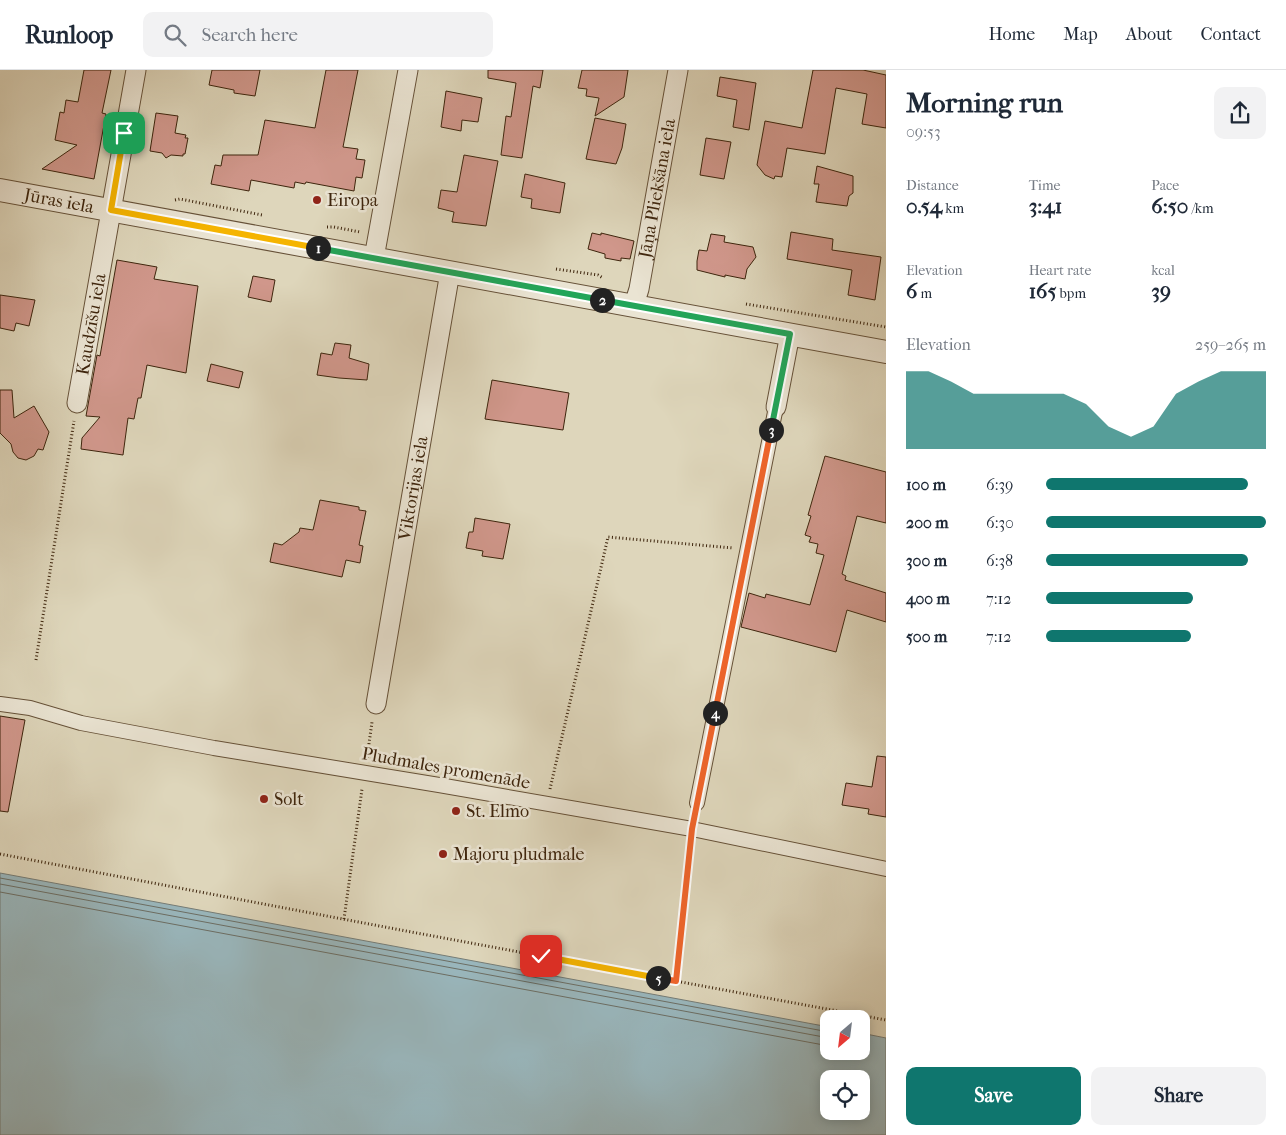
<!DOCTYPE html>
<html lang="en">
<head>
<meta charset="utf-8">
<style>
  body { margin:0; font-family:"IM FELL French Canon",serif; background:#f2f2f3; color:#1f2937; height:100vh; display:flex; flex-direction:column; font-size:19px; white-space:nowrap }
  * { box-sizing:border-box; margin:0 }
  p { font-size:16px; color:#747a83 }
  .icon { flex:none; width:28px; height:28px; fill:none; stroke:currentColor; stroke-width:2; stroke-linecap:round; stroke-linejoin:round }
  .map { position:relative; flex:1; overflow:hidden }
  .side { display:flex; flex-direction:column; background:#fff; width:400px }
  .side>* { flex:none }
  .needle { width:32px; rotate:208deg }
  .buttons { position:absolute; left:820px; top:940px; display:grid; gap:10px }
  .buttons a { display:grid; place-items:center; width:50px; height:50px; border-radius:10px; background:#fff; box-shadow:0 2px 12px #0003; font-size:25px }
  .pin { position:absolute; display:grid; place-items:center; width:42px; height:42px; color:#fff; margin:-21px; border-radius:10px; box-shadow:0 2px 8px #0006 }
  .km { position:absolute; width:25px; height:25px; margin:-12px; border-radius:50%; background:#222; color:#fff; font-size:14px; line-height:25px; text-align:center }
  .round { display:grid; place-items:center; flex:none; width:52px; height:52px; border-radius:10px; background:#f2f2f3 }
  .head { display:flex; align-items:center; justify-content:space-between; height:85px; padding:0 20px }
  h1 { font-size:28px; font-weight:800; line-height:38px }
  .figures { display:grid; grid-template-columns:repeat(3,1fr); gap:8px; height:85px; padding:5px 20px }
  .figures div { display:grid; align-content:center }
  .figures b { font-size:21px; font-weight:800 }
  .figures small { font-size:14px; font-weight:400 }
  .figures p { font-size:14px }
  .chart { height:140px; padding:10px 20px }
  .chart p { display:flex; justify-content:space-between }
  .chart svg { width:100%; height:90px; margin-top:5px; fill:#0f766e; opacity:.7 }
  .button { display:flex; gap:10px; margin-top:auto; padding:10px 20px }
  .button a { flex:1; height:58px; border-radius:10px; background:#0f766e; color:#fff; font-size:20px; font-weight:800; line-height:58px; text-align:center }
  .button a+a { background:#f2f2f3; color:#1f2937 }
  ul { padding:0 20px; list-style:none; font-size:16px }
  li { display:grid; grid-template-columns:80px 60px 1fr; align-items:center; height:38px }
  li i { height:12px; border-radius:6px; background:#0f766e }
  header { display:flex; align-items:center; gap:30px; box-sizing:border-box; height:70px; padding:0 25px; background:#fff; border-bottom:1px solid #e0e1e3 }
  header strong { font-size:24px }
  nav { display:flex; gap:28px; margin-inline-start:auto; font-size:18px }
  .search { width:350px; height:45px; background:#f2f2f3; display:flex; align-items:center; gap:12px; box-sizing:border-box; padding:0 18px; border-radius:10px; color:#747a83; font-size:19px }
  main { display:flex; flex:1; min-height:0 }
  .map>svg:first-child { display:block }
</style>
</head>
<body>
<header>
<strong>Runloop</strong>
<div class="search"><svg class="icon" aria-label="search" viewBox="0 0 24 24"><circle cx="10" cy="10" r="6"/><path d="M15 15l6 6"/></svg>Search here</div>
<nav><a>Home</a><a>Map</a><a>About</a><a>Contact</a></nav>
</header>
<main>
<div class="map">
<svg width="886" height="1065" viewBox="0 0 886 1065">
  <rect width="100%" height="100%" fill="#ded6bb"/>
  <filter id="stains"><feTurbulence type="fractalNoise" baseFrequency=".004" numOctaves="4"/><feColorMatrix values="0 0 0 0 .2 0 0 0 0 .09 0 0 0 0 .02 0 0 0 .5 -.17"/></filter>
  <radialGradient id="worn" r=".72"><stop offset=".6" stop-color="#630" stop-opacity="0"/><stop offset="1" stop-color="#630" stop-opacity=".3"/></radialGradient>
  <!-- water -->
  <path fill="#99b6bc" stroke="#757c76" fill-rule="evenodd" d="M0,803L829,957V981H861V963L886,968V1065H0ZM829,1009H861V1041H829Z"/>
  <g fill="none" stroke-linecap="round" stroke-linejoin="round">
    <!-- shore -->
    <path stroke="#6c6e64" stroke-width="1" d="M0,808L829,962
      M0,814L829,968
      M0,822L829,976"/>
  </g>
  <!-- building -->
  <path fill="#d0978b" stroke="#3e250d" d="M84,0H111L102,43L106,44L94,109L42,99L77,75L55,70L60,42L64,43L66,30L78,32Z
    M212,0H260L255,26L234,23V20L209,15Z
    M326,0H358L343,77L358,79L356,89L365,90L362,108L356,107L354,121L306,112L305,114L295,112L294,118L251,110L249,121L211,114L215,95L221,96L223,85H258L265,50L315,58Z
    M488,0H543L540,18L533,16L522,88L501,85L506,46L511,47L516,13L488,8Z
    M582,0H628L624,27L595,46L599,28L586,26L587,19L578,18Z
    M813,0H863L886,5V58L862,54L867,24L836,18L825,84L787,78L782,107L775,106L774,109L765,105L757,95L765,51L802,58Z
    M720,7L756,13L749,60L733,57L737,30L717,26Z
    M446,21L482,28L478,52L462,50L461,61L441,57Z
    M156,43L178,46L175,63L186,65L185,68H188L185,84H183V86L171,85L166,88L162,83L150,81Z
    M595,48L626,54L622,78L616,94L586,89Z
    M706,68L731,72L724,109L700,105Z
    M464,85L498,91L486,156L452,152L454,142L438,138L441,120L457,122Z
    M817,96L853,106V123L849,126L847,136L816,132L819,114H814Z
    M525,104L565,113L560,143L531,138L532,129L521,127Z
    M791,162L833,169L832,180L881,187L875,230L848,225L852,200L787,189Z
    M592,163L601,165V163L634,171L630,189L621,188V191L605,188V184L588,179Z
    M711,164L725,166L724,172L753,177L756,187L747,199L745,209L725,205V207L697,200V191L699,180L707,181Z
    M117,190L157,197L154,209L198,216L186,303L147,295L141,328H138L134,349L128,348L123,385L81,379L82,368L100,347L86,346L97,285L100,286Z
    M253,206L275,210L271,232L248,227Z
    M0,225L35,230L29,256L16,253L14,261L0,258Z
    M335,273L351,275L349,288L369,294L367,310L339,308L317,305L321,283L332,285Z
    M211,294L243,302L239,318L207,311Z
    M492,310L569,323L563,360L485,349Z
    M0,320H12L14,348L34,336L49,362L43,380L38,379L34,386L26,390L18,388L13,382L11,374L0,363Z
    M825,386L886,402V453L857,446L842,504L846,506L845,510L886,523V552L847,540L836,582L741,557L749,523L765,528L766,524L810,535L824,485L816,483L818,474L809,472L811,467L805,465L811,446L808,445Z
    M320,430L359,437V440L366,441L359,475L363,476L360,493L346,490L342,507L270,492L274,473L282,475L299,462L300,458L313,460Z
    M475,448L510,454L503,489L482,486L483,481L466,478L469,462H473Z
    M0,646L25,650L8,742L0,741Z
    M877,686L886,687V747L868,744L869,739L842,735L846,713L872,717Z"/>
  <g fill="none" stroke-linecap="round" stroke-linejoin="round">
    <defs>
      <path id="pedestrian" d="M0,634L30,638L81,653L214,678L439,715L692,759L886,799
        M697,733L776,337"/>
      <g id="minor">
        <path d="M374,188L408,0"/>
        <path id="s1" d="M634,235L639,219L678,0"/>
        <path id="s2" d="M77,333L136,0"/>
        <path d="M776,337L790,264"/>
        <path id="s3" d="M376,634L450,202"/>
      </g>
      <g id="tertiary">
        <path id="s4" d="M0,120L886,282"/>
      </g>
    </defs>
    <!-- pedestrian casing -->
    <use href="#pedestrian" stroke="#665138" stroke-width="16"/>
    <!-- minor casing -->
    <use href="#minor" stroke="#665138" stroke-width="21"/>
    <!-- tertiary casing -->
    <use href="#tertiary" stroke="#665138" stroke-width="24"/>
    <!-- path -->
    <path stroke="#3e250d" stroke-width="3" stroke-dasharray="1 2.5" stroke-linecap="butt" d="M175,130L180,129L262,145
      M327,157H334L360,162
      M556,199L598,205L603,208
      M746,234L886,257
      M36,590L74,351
      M367,688L372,652
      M550,719L608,467L733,478
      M0,784L406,861L886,950
      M344,849L362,719
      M676,911L690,776"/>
    <!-- pedestrian -->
    <use href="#pedestrian" stroke="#eae4d3" stroke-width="14"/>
    <!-- minor -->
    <use href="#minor" stroke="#eae4d3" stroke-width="19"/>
    <!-- tertiary -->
    <use href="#tertiary" stroke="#eae4d3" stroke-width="22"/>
  </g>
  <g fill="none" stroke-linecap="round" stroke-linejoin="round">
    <defs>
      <path id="split-1" d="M124,63L111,140L318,178"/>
      <path id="split-2" d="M318,178L602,230"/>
      <path id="split-3" d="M602,230L790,264L771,360"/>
      <path id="split-4" d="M715,643L771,360"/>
      <path id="split-5" d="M658,908L676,911L692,759L715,643"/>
      <path id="split-6" d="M541,886L658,908"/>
    </defs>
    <!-- split-1 casing -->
    <use href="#split-1" stroke="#fff" stroke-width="10"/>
    <!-- split-2 casing -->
    <use href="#split-2" stroke="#fff" stroke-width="10"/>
    <!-- split-3 casing -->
    <use href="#split-3" stroke="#fff" stroke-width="10"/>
    <!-- split-4 casing -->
    <use href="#split-4" stroke="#fff" stroke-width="10"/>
    <!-- split-5 casing -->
    <use href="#split-5" stroke="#fff" stroke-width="10"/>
    <!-- split-6 casing -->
    <use href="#split-6" stroke="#fff" stroke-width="10"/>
    <!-- split-1 -->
    <use href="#split-1" stroke="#f5b400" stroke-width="6"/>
    <!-- split-2 -->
    <use href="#split-2" stroke="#22a559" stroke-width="6"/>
    <!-- split-3 -->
    <use href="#split-3" stroke="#22a559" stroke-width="6"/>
    <!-- split-4 -->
    <use href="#split-4" stroke="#f0652b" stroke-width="6"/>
    <!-- split-5 -->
    <use href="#split-5" stroke="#f0652b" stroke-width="6"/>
    <!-- split-6 -->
    <use href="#split-6" stroke="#f5b400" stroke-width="6"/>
  </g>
  <!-- markers -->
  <g fill="#8f2418" stroke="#eae4d3" stroke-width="2">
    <circle cx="317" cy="130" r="5"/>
    <circle cx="264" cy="729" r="5"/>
    <circle cx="456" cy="741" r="5"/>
    <circle cx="443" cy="784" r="5"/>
  </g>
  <g text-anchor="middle" stroke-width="5" stroke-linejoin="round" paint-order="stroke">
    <!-- street labels -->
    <g font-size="18" fill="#3e250d" stroke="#eae4d3">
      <text dy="6" stroke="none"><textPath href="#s1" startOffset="119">Jāņa Pliekšāna iela</textPath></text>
      <text dy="6" stroke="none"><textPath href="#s4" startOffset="60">Jūras iela</textPath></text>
      <text dy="6" stroke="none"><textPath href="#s2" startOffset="80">Kaudzīšu iela</textPath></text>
      <text dy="6" stroke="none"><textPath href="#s3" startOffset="219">Viktorijas iela</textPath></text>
      <text transform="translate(446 698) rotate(10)" y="6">Pludmales promenāde</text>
    </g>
    <!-- poi labels -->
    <g font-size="18" fill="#3e250d" stroke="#eae4d3" text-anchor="start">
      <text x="327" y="136">Eiropa</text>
      <text x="274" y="735">Solt</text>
      <text x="466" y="747">St. Elmo</text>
      <text x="453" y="790">Majoru pludmale</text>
    </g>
  </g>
  <rect width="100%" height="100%" filter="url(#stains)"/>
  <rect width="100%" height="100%" fill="url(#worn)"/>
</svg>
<div class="buttons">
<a><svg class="needle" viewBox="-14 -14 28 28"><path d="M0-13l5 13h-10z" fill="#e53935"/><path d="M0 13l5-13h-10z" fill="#747a83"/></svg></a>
<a><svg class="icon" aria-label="locate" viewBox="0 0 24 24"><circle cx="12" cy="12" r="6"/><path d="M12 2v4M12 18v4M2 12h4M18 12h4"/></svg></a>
</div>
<div class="pin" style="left:124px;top:63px;background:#1e9e55"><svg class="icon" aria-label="arrive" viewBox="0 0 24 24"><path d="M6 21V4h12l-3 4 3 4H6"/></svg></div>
<div class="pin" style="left:541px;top:886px;background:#d93025"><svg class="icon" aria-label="check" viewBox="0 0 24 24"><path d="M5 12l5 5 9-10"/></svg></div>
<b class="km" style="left:318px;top:178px">1</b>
<b class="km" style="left:602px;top:230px">2</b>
<b class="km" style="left:771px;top:360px">3</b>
<b class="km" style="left:715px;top:643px">4</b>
<b class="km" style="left:658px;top:908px">5</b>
</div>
<section class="side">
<div class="head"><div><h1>Morning run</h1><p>09:53</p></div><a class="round"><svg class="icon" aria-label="share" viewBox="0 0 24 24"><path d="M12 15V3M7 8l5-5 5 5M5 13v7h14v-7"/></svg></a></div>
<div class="figures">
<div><p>Distance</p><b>0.54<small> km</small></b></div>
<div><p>Time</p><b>3:41</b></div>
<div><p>Pace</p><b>6:50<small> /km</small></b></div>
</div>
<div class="figures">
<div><p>Elevation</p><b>6<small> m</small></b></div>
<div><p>Heart rate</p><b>165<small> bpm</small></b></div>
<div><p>kcal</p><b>39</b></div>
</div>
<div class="chart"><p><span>Elevation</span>259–265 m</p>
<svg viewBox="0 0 160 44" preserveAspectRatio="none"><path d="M0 44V6L10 6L20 11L30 17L40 17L50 17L60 17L70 17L80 22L90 33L100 38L110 33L120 17L130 11L140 6L150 6L160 6V44z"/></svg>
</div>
<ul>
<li><b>100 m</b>6:39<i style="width:92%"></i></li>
<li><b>200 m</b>6:30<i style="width:100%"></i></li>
<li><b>300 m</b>6:38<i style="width:92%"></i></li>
<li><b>400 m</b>7:12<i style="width:67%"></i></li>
<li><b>500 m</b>7:12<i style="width:66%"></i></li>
</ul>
<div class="button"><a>Save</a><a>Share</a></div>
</section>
</main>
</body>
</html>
